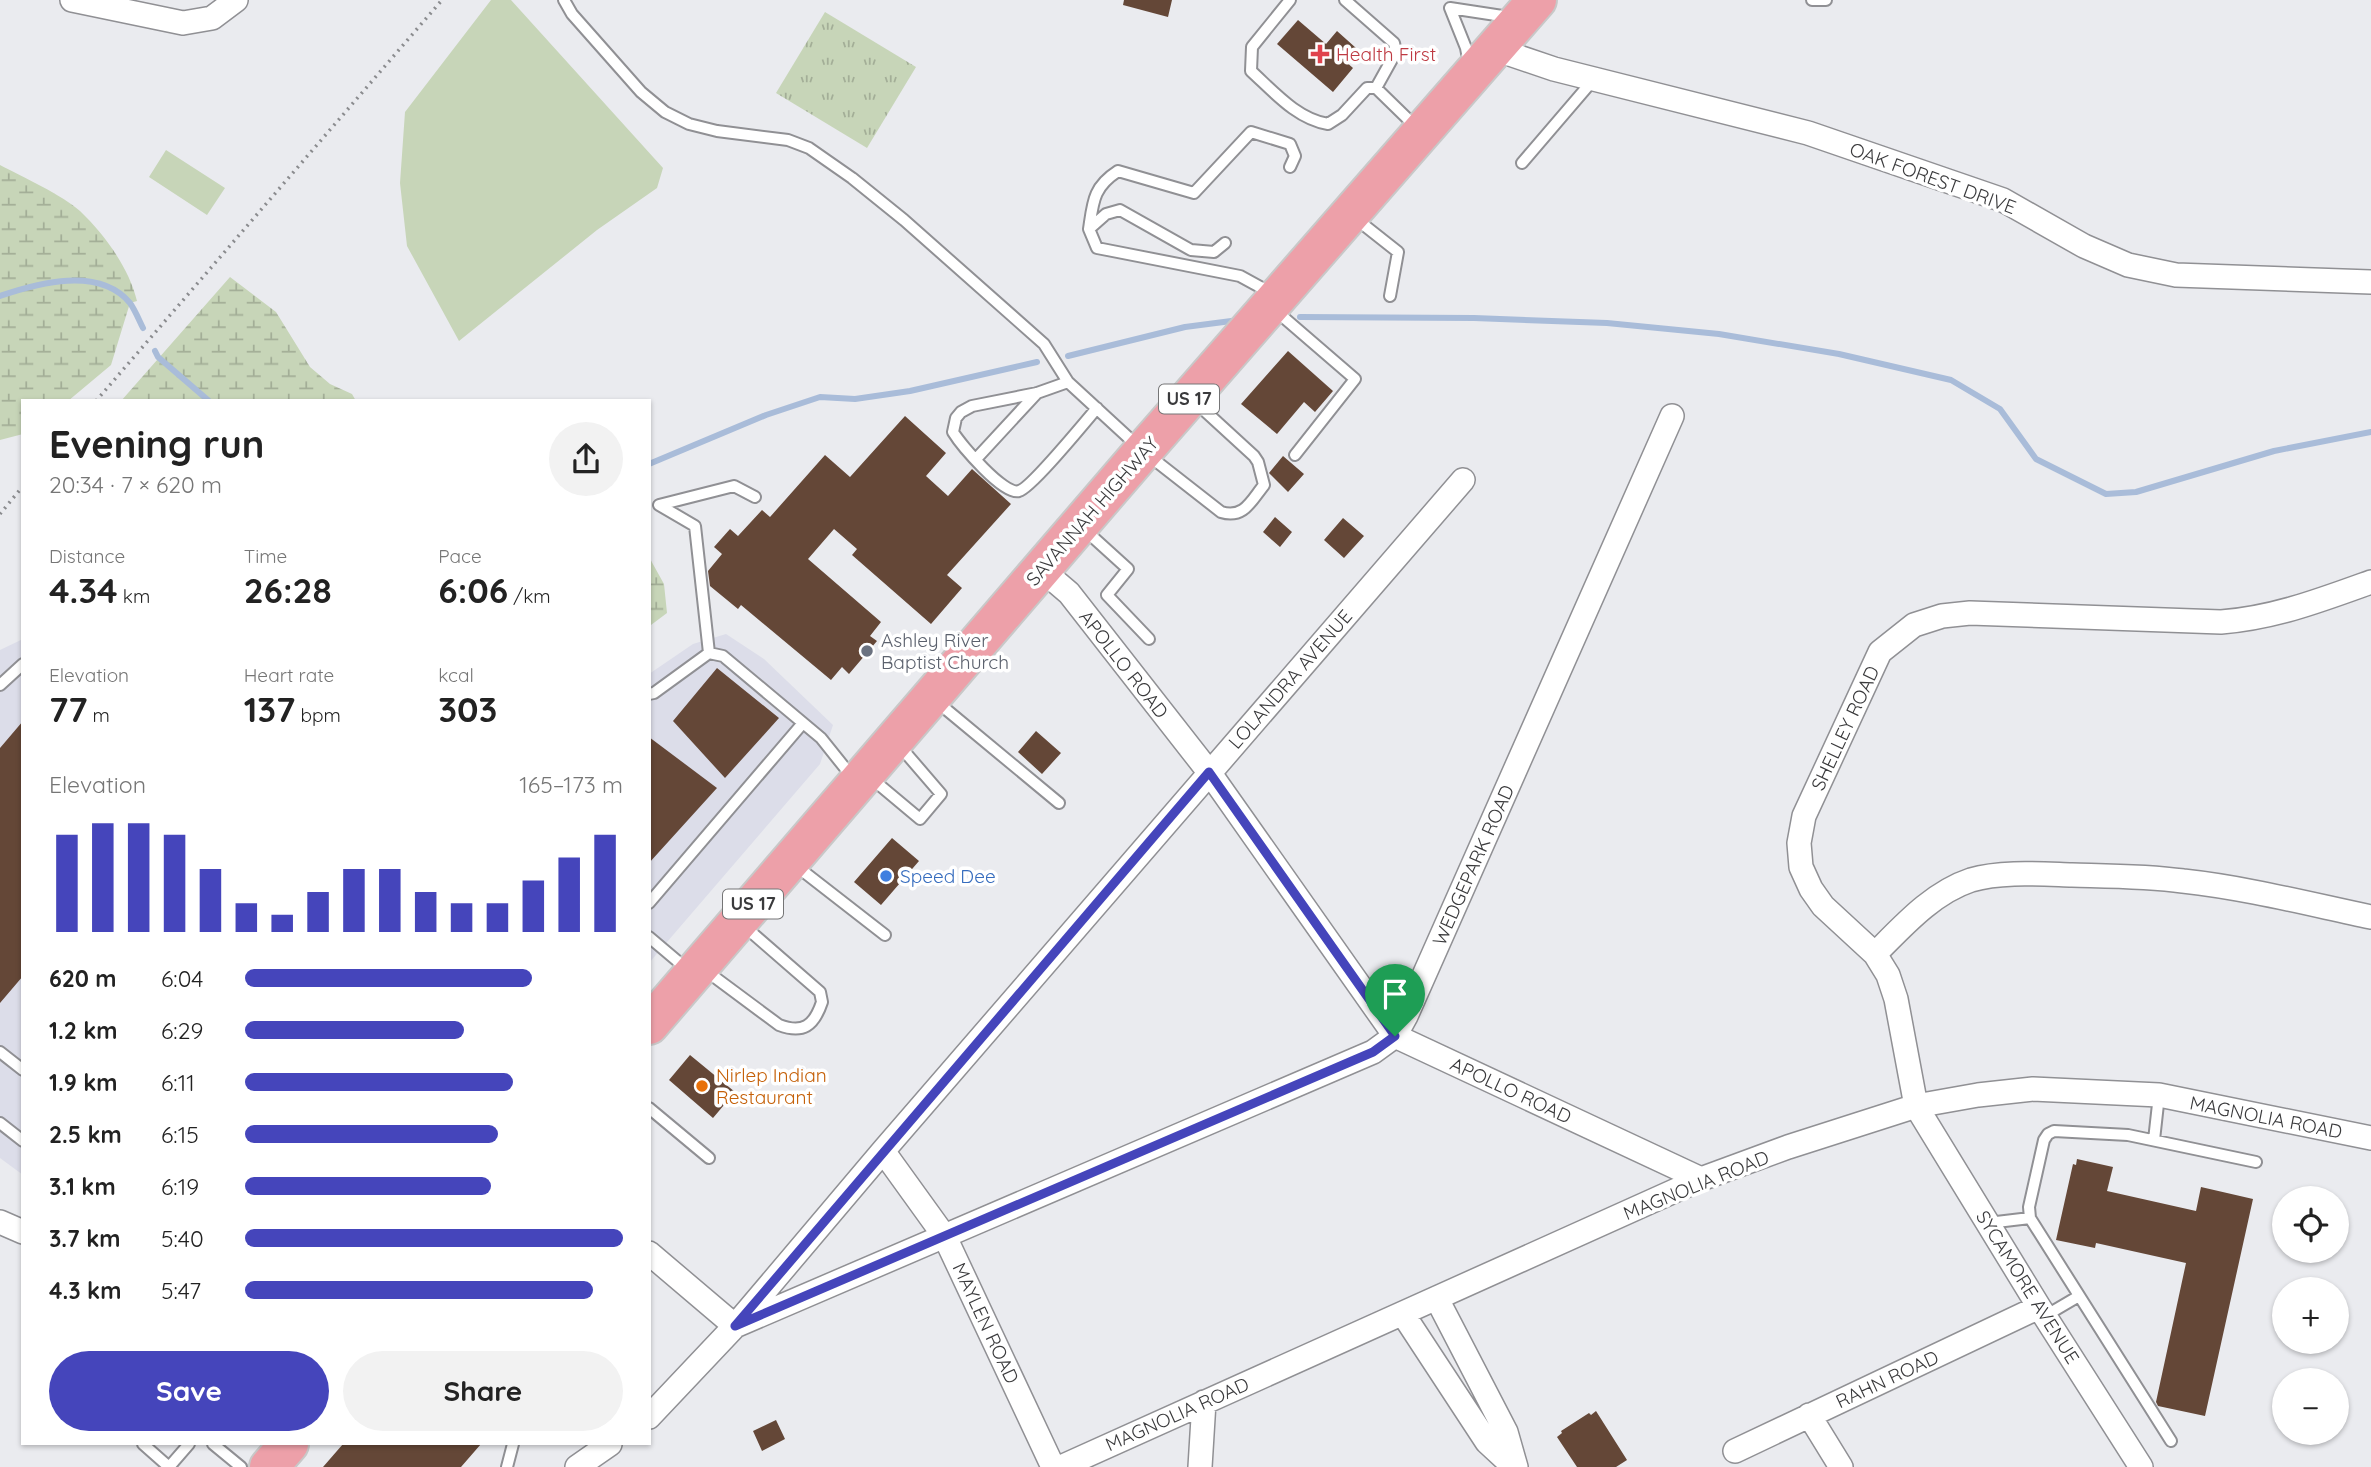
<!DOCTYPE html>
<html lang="en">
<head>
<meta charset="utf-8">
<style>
  body { margin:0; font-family:Quicksand,sans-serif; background:#f2f2f2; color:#222; height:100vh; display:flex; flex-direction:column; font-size:26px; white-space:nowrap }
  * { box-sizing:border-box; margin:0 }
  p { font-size:23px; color:#767676 }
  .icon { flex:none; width:38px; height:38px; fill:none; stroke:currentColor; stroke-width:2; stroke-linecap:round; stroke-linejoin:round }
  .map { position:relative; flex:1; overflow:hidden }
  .drawer { position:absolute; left:21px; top:399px; width:630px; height:1046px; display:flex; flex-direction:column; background:#fff; border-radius:0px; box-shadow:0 2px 5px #0004 }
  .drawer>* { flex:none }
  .fabs { position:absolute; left:2272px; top:1186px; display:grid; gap:14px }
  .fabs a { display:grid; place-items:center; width:77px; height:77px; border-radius:50%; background:#fff; box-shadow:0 2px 5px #0004; font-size:35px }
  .pin { position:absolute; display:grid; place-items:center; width:60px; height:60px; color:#fff; margin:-72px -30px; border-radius:50% 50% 50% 0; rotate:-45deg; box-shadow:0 0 7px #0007 }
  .pin .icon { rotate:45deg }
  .round { display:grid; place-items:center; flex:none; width:74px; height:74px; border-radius:37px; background:#f2f2f2 }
  .headline { display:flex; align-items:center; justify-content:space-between; height:119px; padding:0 28px }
  h1 { font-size:38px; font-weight:700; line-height:52px }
  .metrics { display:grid; grid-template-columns:repeat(3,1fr); gap:10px; height:119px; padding:7px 28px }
  .metrics div { display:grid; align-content:center }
  .metrics b { font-size:35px; font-weight:700 }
  .metrics small { font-size:19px; font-weight:400 }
  .metrics p { font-size:19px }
  .chart { height:196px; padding:14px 28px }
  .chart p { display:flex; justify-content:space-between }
  .chart svg { width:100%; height:126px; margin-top:7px; stroke:#4545bb; stroke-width:6 }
  .button { display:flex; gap:14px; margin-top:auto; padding:14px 28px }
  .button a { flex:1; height:80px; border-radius:42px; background:#4545bb; color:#fff; font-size:28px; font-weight:700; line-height:80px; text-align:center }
  .button a+a { background:#f2f2f2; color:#222 }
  ul { padding:0 28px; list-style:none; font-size:23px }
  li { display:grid; grid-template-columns:112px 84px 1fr; align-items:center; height:52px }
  li i { height:18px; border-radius:9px; background:#4545bb }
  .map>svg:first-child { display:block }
</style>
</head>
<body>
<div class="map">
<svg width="2371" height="1467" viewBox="0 0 2371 1467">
  <defs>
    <pattern id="wetland-marsh" width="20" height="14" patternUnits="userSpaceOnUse" patternTransform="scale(1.75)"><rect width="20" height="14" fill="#c7d5b8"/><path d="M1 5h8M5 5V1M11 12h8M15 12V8" fill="none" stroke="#a3ae97"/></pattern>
    <pattern id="park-tufts" width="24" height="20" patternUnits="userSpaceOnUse" patternTransform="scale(1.75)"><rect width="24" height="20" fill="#c7d5b8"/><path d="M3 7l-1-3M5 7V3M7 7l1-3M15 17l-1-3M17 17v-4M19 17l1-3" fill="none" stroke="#a3ae97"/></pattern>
  </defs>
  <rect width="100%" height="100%" fill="#eaebef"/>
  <!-- built -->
  <path fill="#dcdde9" d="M726,634L764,659L833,725L820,764L649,963V674L693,644Z
    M23,639V1175L0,1158V650Z"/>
  <!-- grass -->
  <path fill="#c7d5b8" d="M491,0H511L663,168L657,188L597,230L459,341L407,246L400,183L405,112Z
    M166,150L225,188L207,215L149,177Z"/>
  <!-- wetland -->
  <path fill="url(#wetland-marsh)" d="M0,165C21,176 64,196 80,211C105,235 129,268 137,301L130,303L111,365L68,401H23V434L0,440Z
    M230,277L276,312L310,367L330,384L352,394L356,401H121Z
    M649,557L664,584L667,613L651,625L649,624Z"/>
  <!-- park -->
  <path fill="url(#park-tufts)" d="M825,12L916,67L867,148L776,93Z"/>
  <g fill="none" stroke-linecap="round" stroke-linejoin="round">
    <!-- stream -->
    <path stroke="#a9bcd9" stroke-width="6" d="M0,296C38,283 99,266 130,303C135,310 139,320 143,328
      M1300,317L1474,318L1607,323L1719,334L1839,354L1951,380L2000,409L2036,459L2106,494L2136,492L2274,451L2371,432
      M155,351L158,357L209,401
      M1068,356L1185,327L1239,320
      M649,464L766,415L820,397L855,399L910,391L1037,362"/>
  </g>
  <!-- building -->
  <path fill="#644737" d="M1124,0H1172L1168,17L1123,5Z
    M1298,20L1326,44L1337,31L1356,48L1345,61L1353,68L1333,92L1277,44Z
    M1288,351L1333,391L1315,412L1304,402L1277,434L1241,404Z
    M905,416L946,453L926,476L948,496L972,469L1011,504L947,575L962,588L931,624L852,555L857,549L834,529L808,559L881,622L870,636L877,641L849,674L842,667L831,680L741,605L738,609L710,586L708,571L722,554L714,547L730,529L738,536L762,510L770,517L825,455L850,477Z
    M1283,456L1304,474L1288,492L1269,473Z
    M1275,517L1292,532L1280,547L1263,532Z
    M1343,518L1364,536L1344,558L1324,540Z
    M717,668L779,718L725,778L673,721Z
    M23,721V976L0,1003V748Z
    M1036,731L1061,753L1042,774L1018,752Z
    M649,737L717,788L649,863Z
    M892,838L919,861L881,905L854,882Z
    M690,1055L735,1092L713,1118L669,1080Z
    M2077,1159L2113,1167L2107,1191L2196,1211L2201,1187L2253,1199L2205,1416L2158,1406L2156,1402L2186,1263L2096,1243L2095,1248L2056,1240L2073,1164L2076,1165Z
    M1596,1411L1627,1460L1616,1467H1577L1557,1437L1562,1433L1561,1431L1589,1413L1591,1415Z
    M776,1420L785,1439L762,1451L753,1431Z
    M343,1444H481L461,1467H323Z"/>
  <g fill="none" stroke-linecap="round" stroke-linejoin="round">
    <defs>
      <path id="lane" d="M564,0L572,14L641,92L665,112L689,124L717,131L788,140L809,148L852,178L904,220L1044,344L1068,382L1143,451L1221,512C1244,519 1251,501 1264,485L1258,462L1254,456L1194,401
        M1290,0L1252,47L1251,71C1274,92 1297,119 1328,124L1342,115L1367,88H1376L1416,127
        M1345,0L1394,43L1396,52L1376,88
        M1812,0H1826
        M1469,64L1466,48L1450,8L1509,17
        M1522,163L1594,79
        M1355,218L1398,252L1390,296
        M1089,229L1097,248L1240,276L1273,294
        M1225,243L1214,252L1191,250L1120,210L1106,214L1089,229C1093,202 1093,187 1118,171L1194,193L1251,132L1290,144L1295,156L1290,167
        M1275,310L1355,379L1295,455
        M1068,382L1037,393L972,406L961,412L956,418L953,432C961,445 1004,496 1019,491C1031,488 1085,422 1097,408
        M976,459L1037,393
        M1085,530L1128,569L1107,595L1149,639
        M709,653L695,526L659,505L734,486L755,497
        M0,685L23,664
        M649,694L654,693L709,653L723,656L821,738L853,778
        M936,701L1059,803
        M871,778L920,819L941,794L898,744
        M795,865L885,935
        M649,903L803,723
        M649,937L688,970
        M705,970L779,1025C803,1034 814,1026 822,1002L820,992L743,925
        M0,1052L23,1070
        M649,1108L709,1158
        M0,1123L23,1141
        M2154,1140L2159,1095
        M1988,1223L2030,1218
        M2045,1316L2079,1296
        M2171,1441L2030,1218L2029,1207L2044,1140L2048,1134L2054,1131L2128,1135L2256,1162
        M143,1444L169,1467L189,1444
        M213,1444L241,1467
        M507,1467L513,1444"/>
      <path id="street" d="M72,0L183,23L212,18L236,0
        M1495,49L1554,69L1808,133L2003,200L2084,246L2128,265L2176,275L2371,282
        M1042,570L1069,593L1209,772L1395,1036L1701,1179
        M1875,954C1903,926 1932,893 1971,880C2001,871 2040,874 2072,875C2109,876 2146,876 2183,881C2247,888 2309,904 2371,917
        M883,1151L945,1237L1053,1467
        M0,1222L23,1232
        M649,1253L735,1326L1373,1052L1395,1036L1406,1016L1672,416
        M1437,1299L1506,1432L1516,1467
        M1403,1314L1487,1442L1514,1467
        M1809,1415L1841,1467
        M649,1417L735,1326L883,1151L1463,480
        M1735,1451L2039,1307
        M577,1467L610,1444
        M1061,1467L1701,1179L1788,1147L1916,1106L1978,1095L2033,1089L2159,1095L2371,1138
        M1200,1467L1204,1402
        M2141,1467L2039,1307L1916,1106L1896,999L1888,975L1875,954L1823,906L1811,889L1801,867L1799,843L1804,816L1880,652L1914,625L1942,616L1970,613L2221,622C2274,618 2321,600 2371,582"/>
      <path id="highway" d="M649,1025L1143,451L1537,0
        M269,1467L289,1444"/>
    </defs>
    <!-- lane casing -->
    <use href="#lane" stroke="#909094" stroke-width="14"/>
    <!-- street casing -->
    <use href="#street" stroke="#909094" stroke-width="26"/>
    <!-- highway casing -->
    <use href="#highway" stroke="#c8c8c8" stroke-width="42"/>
    <!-- path -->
    <path stroke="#8a8b8e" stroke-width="3.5" stroke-dasharray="2 5" stroke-linecap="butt" d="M96,401L442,0
      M0,514L23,486"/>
    <!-- lane -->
    <use href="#lane" stroke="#fff" stroke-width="10"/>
    <!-- street -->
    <use href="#street" stroke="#fff" stroke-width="23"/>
    <!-- highway -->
    <use href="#highway" stroke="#eda0a9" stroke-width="38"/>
  </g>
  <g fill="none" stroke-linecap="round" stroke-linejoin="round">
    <defs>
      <path id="route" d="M1209,772L1395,1036L1373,1052L735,1326Z"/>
    </defs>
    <!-- route casing -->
    <use href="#route" stroke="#fff" stroke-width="14"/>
    <!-- route -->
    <use href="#route" stroke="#4545bb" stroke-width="9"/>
  </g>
  <!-- markers -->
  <path fill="#e0444e" stroke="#fff" stroke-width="2.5" d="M1316.5 43.5h7v7h7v7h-7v7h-7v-7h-7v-7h7z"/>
  <circle fill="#6b7280" stroke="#fff" stroke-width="2.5" cx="867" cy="651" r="7"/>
  <circle fill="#3f7fe0" stroke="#fff" stroke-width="2.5" cx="886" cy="876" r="7"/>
  <circle fill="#e8710a" stroke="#fff" stroke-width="2.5" cx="702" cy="1086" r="7"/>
  <g text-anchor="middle" stroke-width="7" stroke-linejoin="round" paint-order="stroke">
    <!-- shield labels -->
    <g fill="#fff" stroke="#757576" stroke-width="2">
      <rect x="1159" y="384.5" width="60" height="29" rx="5"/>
      <rect x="723" y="889.5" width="60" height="29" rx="5"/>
    </g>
    <g font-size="18" font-weight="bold" fill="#3a3a3c">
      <text x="1189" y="405">US 17</text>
      <text x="753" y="910">US 17</text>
    </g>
    <!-- health labels -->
    <g font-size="19" fill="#be3a42" stroke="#fff" text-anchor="start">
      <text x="1336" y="61">Health First</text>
    </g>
    <!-- street labels -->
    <g font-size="19" fill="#3a3a3c" stroke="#fff">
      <text transform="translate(1933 178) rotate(20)" y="7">OAK FOREST DRIVE</text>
      <text transform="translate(1092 511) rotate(-49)" y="7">SAVANNAH HIGHWAY</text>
      <text transform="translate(1124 664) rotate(52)" y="7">APOLLO ROAD</text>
      <text transform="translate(1290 679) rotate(-49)" y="7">LOLANDRA AVENUE</text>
      <text transform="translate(1845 728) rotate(-65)" y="7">SHELLEY ROAD</text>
      <text transform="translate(1473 865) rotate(-66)" y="7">WEDGEPARK ROAD</text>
      <text transform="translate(1511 1090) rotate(25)" y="7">APOLLO ROAD</text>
      <text transform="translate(2266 1117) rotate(11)" y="7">MAGNOLIA ROAD</text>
      <text transform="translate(1696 1185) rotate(-22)" y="7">MAGNOLIA ROAD</text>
      <text transform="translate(2028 1287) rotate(58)" y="7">SYCAMORE AVENUE</text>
      <text transform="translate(986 1323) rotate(65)" y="7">MAYLEN ROAD</text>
      <text transform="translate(1887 1379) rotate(-25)" y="7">RAHN ROAD</text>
      <text transform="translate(1177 1414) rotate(-24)" y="7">MAGNOLIA ROAD</text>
    </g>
    <!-- worship labels -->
    <g font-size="19" fill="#5b616d" stroke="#fff" text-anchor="start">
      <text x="881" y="647">Ashley River<tspan x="881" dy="22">Baptist Church</tspan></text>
    </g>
    <!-- shop labels -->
    <g font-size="19" fill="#366cbe" stroke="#fff" text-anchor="start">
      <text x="900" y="883">Speed Dee</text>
    </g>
    <!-- food labels -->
    <g font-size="19" fill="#c56008" stroke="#fff" text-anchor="start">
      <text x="716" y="1082">Nirlep Indian<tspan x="716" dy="22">Restaurant</tspan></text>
    </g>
  </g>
</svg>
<div class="fabs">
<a><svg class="icon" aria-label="locate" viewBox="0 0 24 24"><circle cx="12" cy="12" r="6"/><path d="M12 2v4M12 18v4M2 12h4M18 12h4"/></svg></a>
<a>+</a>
<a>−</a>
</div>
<div class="pin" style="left:1395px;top:1036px;background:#1e9e55"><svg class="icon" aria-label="arrive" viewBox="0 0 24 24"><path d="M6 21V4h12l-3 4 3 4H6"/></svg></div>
<section class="drawer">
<div class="headline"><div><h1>Evening run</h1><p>20:34 · 7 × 620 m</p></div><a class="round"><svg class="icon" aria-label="share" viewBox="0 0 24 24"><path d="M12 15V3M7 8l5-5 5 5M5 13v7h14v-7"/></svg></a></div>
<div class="metrics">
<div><p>Distance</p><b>4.34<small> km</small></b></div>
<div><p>Time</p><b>26:28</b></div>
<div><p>Pace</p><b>6:06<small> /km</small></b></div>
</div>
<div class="metrics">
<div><p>Elevation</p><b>77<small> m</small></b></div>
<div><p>Heart rate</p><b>137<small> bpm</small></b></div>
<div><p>kcal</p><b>303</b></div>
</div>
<div class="chart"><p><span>Elevation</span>165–173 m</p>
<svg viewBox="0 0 160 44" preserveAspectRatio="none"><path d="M5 44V10M15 44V6M25 44V6M35 44V10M45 44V22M55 44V34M65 44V38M75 44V30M85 44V22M95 44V22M105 44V30M115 44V34M125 44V34M135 44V26M145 44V18M155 44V10"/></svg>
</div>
<ul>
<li><b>620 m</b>6:04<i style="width:76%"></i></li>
<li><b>1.2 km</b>6:29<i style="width:58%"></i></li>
<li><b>1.9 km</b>6:11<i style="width:71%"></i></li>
<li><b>2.5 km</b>6:15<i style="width:67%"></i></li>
<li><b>3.1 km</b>6:19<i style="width:65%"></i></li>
<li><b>3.7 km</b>5:40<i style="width:100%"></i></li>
<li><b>4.3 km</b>5:47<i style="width:92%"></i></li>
</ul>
<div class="button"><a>Save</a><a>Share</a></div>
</section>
</div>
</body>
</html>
